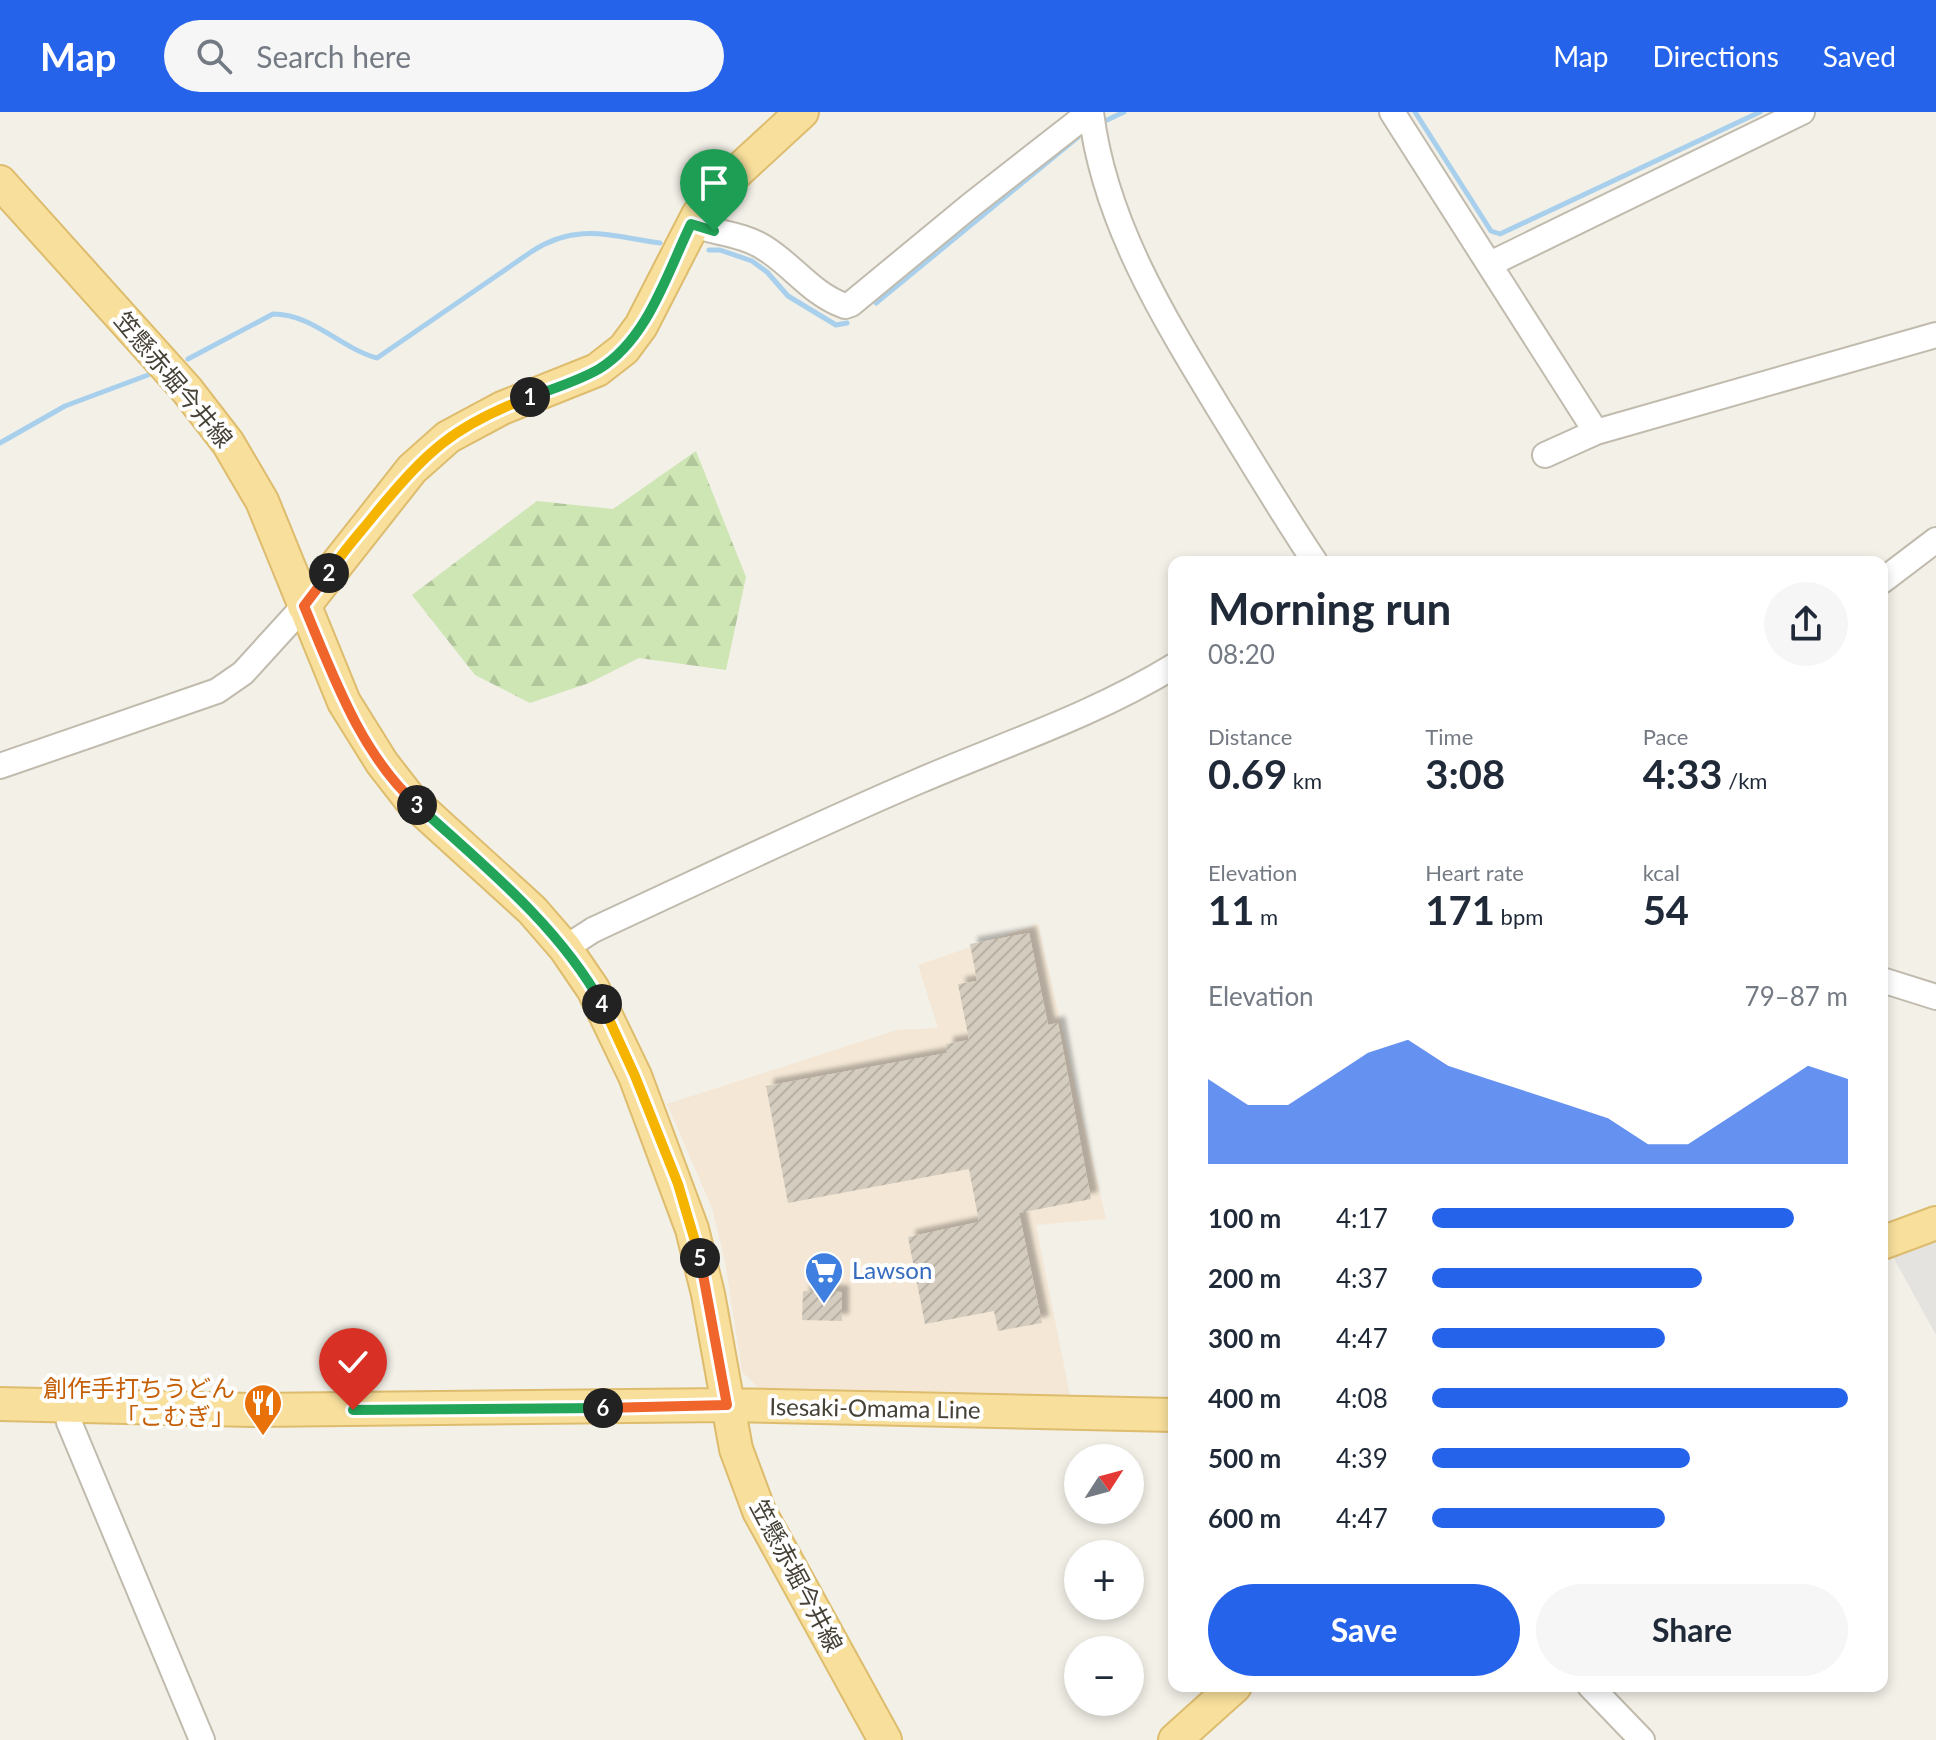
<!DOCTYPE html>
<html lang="en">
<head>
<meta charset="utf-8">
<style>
  body { margin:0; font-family:Lato,"Noto Sans JP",sans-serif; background:#f6f6f7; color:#1f2937; height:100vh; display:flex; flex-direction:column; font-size:30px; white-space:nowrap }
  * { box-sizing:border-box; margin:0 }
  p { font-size:26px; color:#747a83 }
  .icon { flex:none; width:44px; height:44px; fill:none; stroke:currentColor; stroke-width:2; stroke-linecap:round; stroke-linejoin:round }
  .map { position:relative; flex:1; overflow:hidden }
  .side { position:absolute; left:1168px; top:444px; width:720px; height:1136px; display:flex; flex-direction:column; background:#fff; border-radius:16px; box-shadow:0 4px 12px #0003 }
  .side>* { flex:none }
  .needle { width:52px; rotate:54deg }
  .buttons { position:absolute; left:1064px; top:1332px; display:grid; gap:16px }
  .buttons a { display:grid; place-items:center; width:80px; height:80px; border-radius:50%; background:#fff; box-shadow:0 4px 12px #0003; font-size:40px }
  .pin { position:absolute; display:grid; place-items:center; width:68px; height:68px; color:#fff; margin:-82px -34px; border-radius:50% 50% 50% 0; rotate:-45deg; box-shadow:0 0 8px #0007 }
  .pin .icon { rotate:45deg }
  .km { position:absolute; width:40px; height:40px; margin:-20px; border-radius:50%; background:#222; color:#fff; font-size:22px; line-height:40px; text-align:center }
  .round { display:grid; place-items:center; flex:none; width:84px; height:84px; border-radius:42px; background:#f6f6f7 }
  .headline { display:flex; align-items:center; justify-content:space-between; height:136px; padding:0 40px }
  h1 { font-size:44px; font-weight:700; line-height:60px }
  .figures { display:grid; grid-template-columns:repeat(3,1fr); gap:12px; height:136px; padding:8px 40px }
  .figures div { display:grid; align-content:center }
  .figures b { font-size:40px; font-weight:700 }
  .figures small { font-size:22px; font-weight:400 }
  .figures p { font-size:22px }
  .chart { height:224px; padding:16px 40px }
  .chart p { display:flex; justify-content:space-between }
  .chart svg { width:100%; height:144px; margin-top:8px; fill:#2563eb; opacity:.7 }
  .button { display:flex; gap:16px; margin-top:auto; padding:16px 40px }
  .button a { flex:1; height:92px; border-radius:48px; background:#2563eb; color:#fff; font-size:32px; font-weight:700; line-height:92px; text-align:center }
  .button a+a { background:#f6f6f7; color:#1f2937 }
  ul { padding:0 40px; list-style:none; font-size:26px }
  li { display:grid; grid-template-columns:128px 96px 1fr; align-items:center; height:60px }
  li i { height:20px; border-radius:10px; background:#2563eb }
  header { display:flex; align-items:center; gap:48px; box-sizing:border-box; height:112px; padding:0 40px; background:#2563eb; color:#fff }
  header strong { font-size:38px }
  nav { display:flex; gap:44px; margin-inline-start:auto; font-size:28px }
  .search { width:560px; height:72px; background:#f6f6f7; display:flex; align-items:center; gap:20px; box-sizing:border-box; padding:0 28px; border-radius:44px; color:#747a83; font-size:30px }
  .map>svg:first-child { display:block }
</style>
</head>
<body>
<header>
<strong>Map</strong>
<div class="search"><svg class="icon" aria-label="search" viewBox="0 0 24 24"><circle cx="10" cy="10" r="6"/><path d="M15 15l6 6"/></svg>Search here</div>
<nav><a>Map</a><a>Directions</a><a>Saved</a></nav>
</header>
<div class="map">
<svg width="1936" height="1628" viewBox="0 0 1936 1628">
  <defs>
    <pattern id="forest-firs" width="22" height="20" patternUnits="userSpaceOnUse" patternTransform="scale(2)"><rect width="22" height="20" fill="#cee5b4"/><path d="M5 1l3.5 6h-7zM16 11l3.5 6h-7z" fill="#b2c69b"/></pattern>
    <pattern id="building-hatch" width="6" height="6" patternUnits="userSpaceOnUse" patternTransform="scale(2)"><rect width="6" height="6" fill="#d4ccbe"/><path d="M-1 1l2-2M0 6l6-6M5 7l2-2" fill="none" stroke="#b7b0a4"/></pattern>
    <filter id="shadow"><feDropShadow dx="7" dy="-7" stdDeviation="2" flood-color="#0004"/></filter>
  </defs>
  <rect width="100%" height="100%" fill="#f3f0e8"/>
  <!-- commercial -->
  <path fill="#f4e7d5" d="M1038,812L1106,1107L1036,1113L1071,1288L761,1278L742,1260L725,1149L712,1096L667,992L897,918L938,916L918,853Z"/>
  <!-- forest -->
  <path fill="url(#forest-firs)" d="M696,339L746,465L726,558L639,546L589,571L530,591L475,563L412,483L537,389L613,397Z"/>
  <!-- parking -->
  <path fill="#e5e3e0" d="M1936,1126V1223L1892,1143Z"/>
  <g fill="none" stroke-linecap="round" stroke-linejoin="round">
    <!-- stream -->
    <path stroke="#a8d0ec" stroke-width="5" d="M1415,0L1491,119L1500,122L1760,0
      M1107,8L1124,0
      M709,138H720L752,149L767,160L788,184L836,213L847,211
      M876,191L1078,25
      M188,247L273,202C313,202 340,236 377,246L531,140C576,110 610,124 660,131
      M0,331L65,294L148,263"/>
  </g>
  <!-- building -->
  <path fill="url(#building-hatch)" filter="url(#shadow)" d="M1029,821L1048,913L1058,911L1091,1087L1019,1101L1042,1211L998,1219L994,1199L925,1212L908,1125L979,1110L969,1057L788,1091L766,974L947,941L946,932L969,928L958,872L977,869L970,832Z
    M803,1179L842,1180V1209L802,1208Z"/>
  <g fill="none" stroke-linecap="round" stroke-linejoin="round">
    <defs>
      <path id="minor" d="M1091,0C1104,108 1162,203 1218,295C1250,347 1281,399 1315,450
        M1392,0L1596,320
        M691,112C715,121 742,122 763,135C793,153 811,182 845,194L851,192L971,93L1090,0
        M1490,152L1802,0
        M1545,343L1596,320L1936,223
        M1882,469L1936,428
        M0,654L217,579L243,561L304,494
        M565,836L593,818C701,768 809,716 919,669C1005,632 1094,603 1174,554
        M1882,868L1936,885
        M66,1293L69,1310L202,1628
        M1590,1574L1642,1628"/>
      <path id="major" d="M0,70L187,278L228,331L262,389L344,590L382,651L410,687L532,798L565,836L593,877L635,964L692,1117L708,1182L736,1337L759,1399L885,1628
        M304,494L412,357L448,325L502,296L597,258L624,237L641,214L698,103L725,71L802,0
        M1882,1131L1936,1111
        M0,1292L251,1298L727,1293L1174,1303
        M1175,1628L1235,1574"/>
    </defs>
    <!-- minor casing -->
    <use href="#minor" stroke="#c1bbae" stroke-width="28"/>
    <!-- major casing -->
    <use href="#major" stroke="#ddbc6d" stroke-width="36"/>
    <!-- minor -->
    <use href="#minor" stroke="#fff" stroke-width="24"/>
    <!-- major -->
    <use href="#major" stroke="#f8df9c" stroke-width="32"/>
  </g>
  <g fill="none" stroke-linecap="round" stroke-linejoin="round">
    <defs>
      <path id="split-1" d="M530,285C553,277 578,269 599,257C648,227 667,161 691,112L714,119"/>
      <path id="split-2" d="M329,461C342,440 360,421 375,402C427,339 453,314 530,285"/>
      <path id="split-3" d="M329,461L304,494C333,563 360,641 417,693"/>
      <path id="split-4" d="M417,693C484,754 557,812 602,892"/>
      <path id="split-5" d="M602,892L635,964L678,1072L700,1146"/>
      <path id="split-6" d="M603,1296L727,1293L700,1146"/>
      <path id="split-7" d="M353,1298L603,1296"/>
    </defs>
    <!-- split-1 casing -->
    <use href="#split-1" stroke="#fff" stroke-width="16"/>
    <!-- split-2 casing -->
    <use href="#split-2" stroke="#fff" stroke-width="16"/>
    <!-- split-3 casing -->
    <use href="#split-3" stroke="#fff" stroke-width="16"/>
    <!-- split-4 casing -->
    <use href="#split-4" stroke="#fff" stroke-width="16"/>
    <!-- split-5 casing -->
    <use href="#split-5" stroke="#fff" stroke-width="16"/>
    <!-- split-6 casing -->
    <use href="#split-6" stroke="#fff" stroke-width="16"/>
    <!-- split-7 casing -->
    <use href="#split-7" stroke="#fff" stroke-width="16"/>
    <!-- split-1 -->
    <use href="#split-1" stroke="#22a559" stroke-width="10"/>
    <!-- split-2 -->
    <use href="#split-2" stroke="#f5b400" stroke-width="10"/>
    <!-- split-3 -->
    <use href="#split-3" stroke="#f0652b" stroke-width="10"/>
    <!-- split-4 -->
    <use href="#split-4" stroke="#22a559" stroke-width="10"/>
    <!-- split-5 -->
    <use href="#split-5" stroke="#f5b400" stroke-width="10"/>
    <!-- split-6 -->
    <use href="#split-6" stroke="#f0652b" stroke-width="10"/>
    <!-- split-7 -->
    <use href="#split-7" stroke="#22a559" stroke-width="10"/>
  </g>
  <!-- icons -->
  <defs>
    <symbol id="supermarket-pin" viewBox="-11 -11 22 30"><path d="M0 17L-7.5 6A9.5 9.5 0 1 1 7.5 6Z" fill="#3f7fe0" stroke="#fff"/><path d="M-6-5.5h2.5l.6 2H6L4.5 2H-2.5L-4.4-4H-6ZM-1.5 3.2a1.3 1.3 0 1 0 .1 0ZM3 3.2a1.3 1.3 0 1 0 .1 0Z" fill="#fff"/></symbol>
    <symbol id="restaurant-pin" viewBox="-11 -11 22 30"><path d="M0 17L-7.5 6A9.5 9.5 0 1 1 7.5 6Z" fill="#e8710a" stroke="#fff"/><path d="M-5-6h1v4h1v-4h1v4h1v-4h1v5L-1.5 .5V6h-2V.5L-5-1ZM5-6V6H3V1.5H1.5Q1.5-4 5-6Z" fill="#fff"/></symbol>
  </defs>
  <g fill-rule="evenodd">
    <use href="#supermarket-pin" x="802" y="1137" width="44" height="60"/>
    <use href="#restaurant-pin" x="241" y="1269" width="44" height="60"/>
  </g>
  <g text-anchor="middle" stroke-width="8" stroke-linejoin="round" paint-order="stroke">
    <!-- street labels -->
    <g font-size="24" fill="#464137" stroke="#fff">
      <text transform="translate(173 268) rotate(50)" y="8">笠懸赤堀今井線</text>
      <text transform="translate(875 1297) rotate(1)" y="8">Isesaki-Omama Line</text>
      <text transform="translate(796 1464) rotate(62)" y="8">笠懸赤堀今井線</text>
    </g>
    <!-- shop labels -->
    <g font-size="24" fill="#366cbe" stroke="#fff" text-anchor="start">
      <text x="852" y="1167">Lawson</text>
    </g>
    <!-- food labels -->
    <g font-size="24" fill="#c56008" stroke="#fff" text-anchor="end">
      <text x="235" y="1285">創作手打ちうどん<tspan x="235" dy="28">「こむぎ」</tspan></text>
    </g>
  </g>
</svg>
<div class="buttons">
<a><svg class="needle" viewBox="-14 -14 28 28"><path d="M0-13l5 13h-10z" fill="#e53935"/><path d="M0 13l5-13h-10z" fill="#747a83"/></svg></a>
<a>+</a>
<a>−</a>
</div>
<div class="pin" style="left:714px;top:119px;background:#1e9e55"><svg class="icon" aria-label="arrive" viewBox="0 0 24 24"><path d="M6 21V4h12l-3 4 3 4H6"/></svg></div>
<div class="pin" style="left:353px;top:1298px;background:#d93025"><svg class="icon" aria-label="check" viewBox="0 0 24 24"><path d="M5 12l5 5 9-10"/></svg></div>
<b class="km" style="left:530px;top:285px">1</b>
<b class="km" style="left:329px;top:461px">2</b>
<b class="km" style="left:417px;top:693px">3</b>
<b class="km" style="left:602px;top:892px">4</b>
<b class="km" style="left:700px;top:1146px">5</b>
<b class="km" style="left:603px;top:1296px">6</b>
<section class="side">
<div class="headline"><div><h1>Morning run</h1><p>08:20</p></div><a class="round"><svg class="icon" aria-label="share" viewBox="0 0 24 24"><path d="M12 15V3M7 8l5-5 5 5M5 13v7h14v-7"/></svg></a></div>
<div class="figures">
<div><p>Distance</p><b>0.69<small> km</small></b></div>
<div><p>Time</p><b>3:08</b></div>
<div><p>Pace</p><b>4:33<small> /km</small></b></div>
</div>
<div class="figures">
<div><p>Elevation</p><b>11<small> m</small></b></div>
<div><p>Heart rate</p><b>171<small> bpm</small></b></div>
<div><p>kcal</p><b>54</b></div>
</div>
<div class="chart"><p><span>Elevation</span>79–87 m</p>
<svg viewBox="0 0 160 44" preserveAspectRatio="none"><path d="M0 44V18L10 26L20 26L30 18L40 10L50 6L60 14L70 18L80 22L90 26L100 30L110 38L120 38L130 30L140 22L150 14L160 18V44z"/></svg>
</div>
<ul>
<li><b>100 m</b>4:17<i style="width:87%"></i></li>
<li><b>200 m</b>4:37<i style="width:65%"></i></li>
<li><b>300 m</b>4:47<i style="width:56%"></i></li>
<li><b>400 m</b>4:08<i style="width:100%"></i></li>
<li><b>500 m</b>4:39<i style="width:62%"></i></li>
<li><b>600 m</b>4:47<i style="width:56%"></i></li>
</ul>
<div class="button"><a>Save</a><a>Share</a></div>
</section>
</div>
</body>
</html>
